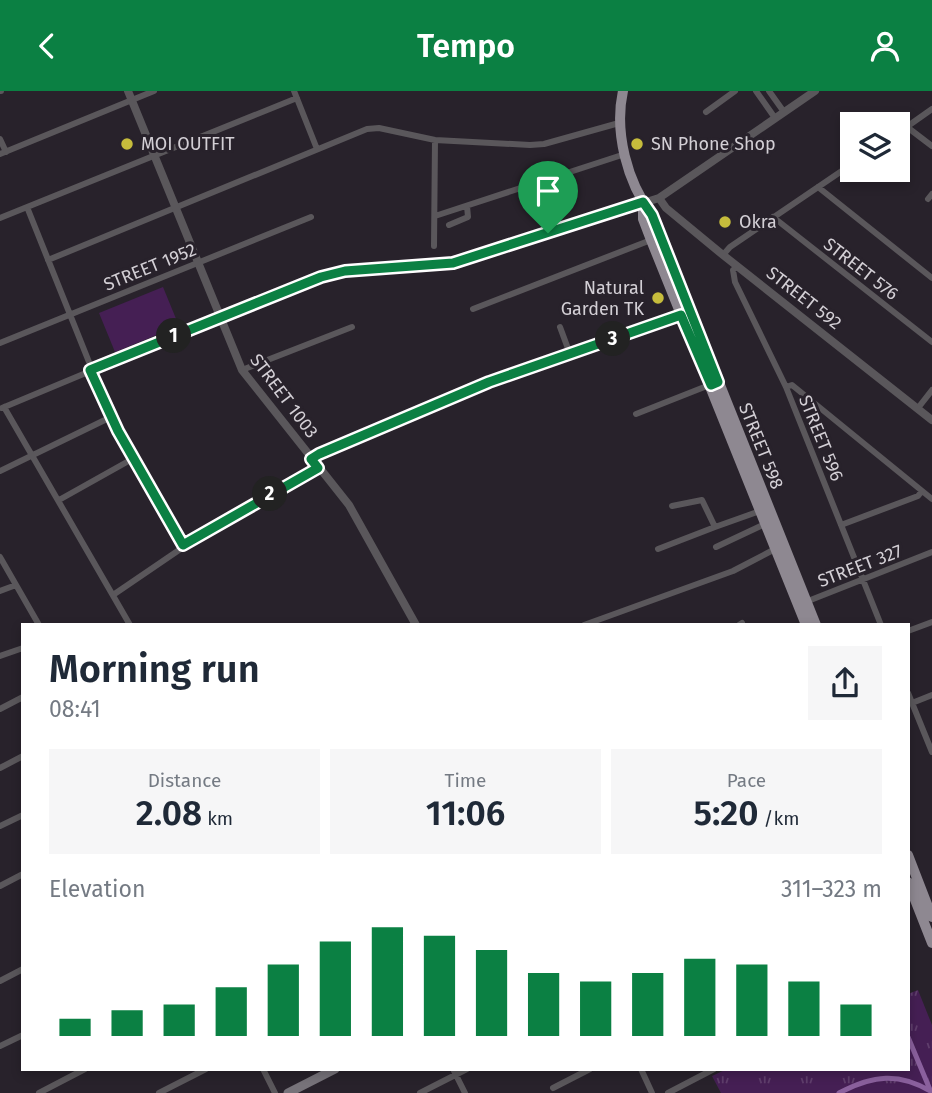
<!DOCTYPE html>
<html lang="en">
<head>
<meta charset="utf-8">
<style>
  body { margin:0; font-family:"Fira Sans",sans-serif; background:#f6f6f7; color:#1f2937; height:100vh; display:flex; flex-direction:column; font-size:26px; white-space:nowrap }
  * { box-sizing:border-box; margin:0 }
  p { font-size:23px; color:#747a83 }
  .icon { flex:none; width:38px; height:38px; fill:none; stroke:currentColor; stroke-width:2; stroke-linecap:round; stroke-linejoin:round }
  .map { position:relative; flex:1; overflow:hidden }
  .drawer { position:absolute; left:21px; top:532px; width:889px; height:448px; display:flex; flex-direction:column; background:#fff; border-radius:0px; box-shadow:0 4px 10px #0003 }
  .drawer>* { flex:none }
  .tools { position:absolute; left:840px; top:21px; display:grid; gap:14px }
  .tools a { display:grid; place-items:center; width:70px; height:70px; border-radius:0px; background:#fff; box-shadow:0 4px 10px #0003; font-size:35px }
  .pin { position:absolute; display:grid; place-items:center; width:60px; height:60px; color:#fff; margin:-72px -30px; border-radius:50% 50% 50% 0; rotate:-45deg; box-shadow:0 0 7px #0007 }
  .pin .icon { rotate:45deg }
  .km { position:absolute; width:35px; height:35px; margin:-18px; border-radius:50%; background:#222; color:#fff; font-size:19px; line-height:35px; text-align:center }
  .round { display:grid; place-items:center; flex:none; width:74px; height:74px; border-radius:0px; background:#f6f6f7 }
  .headline { display:flex; align-items:center; justify-content:space-between; height:119px; padding:0 28px }
  h1 { font-size:38px; font-weight:600; line-height:52px }
  .figures { display:grid; grid-template-columns:repeat(3,1fr); gap:10px; height:119px; padding:7px 28px }
  .figures div { display:grid; align-content:center; border-radius:0px; background:#f6f6f7; text-align:center }
  .figures b { font-size:35px; font-weight:600 }
  .figures small { font-size:19px; font-weight:400 }
  .figures p { font-size:19px }
  .chart { height:196px; padding:14px 28px }
  .chart p { display:flex; justify-content:space-between }
  .chart svg { width:100%; height:126px; margin-top:7px; stroke:#0b8043; stroke-width:6 }
  header { display:flex; justify-content:space-between; align-items:center; height:91px; padding:0 28px; background:#0b8043; color:#fff; font-size:32px; font-weight:600 }
  .map>svg:first-child { display:block }
</style>
</head>
<body>
<header><svg class="icon" aria-label="back" viewBox="0 0 24 24"><path d="M15 5l-7 7 7 7"/></svg>Tempo<svg class="icon" aria-label="person" viewBox="0 0 24 24"><circle cx="12" cy="8" r="4"/><path d="M4 21q1-7 8-7t8 7"/></svg></header>
<div class="map">
<svg width="932" height="1002" viewBox="0 0 932 1002">
  <defs>
    <pattern id="grass-tufts" width="24" height="20" patternUnits="userSpaceOnUse" patternTransform="scale(1.75)"><rect width="24" height="20" fill="#451f54"/><path d="M3 7l-1-3M5 7V3M7 7l1-3M15 17l-1-3M17 17v-4M19 17l1-3" fill="none" stroke="#5f3e6c"/></pattern>
  </defs>
  <rect width="100%" height="100%" fill="#28222b"/>
  <!-- grass -->
  <path fill="url(#grass-tufts)" d="M918,899L932,934V1002H721L712,985L727,978H908V903Z"/>
  <!-- pitch -->
  <path fill="#451f54" d="M163,196L179,235L115,261L99,222Z"/>
  <g fill="none" stroke-linecap="round" stroke-linejoin="round">
    <!-- canal -->
    <path stroke="#8a609d" stroke-width="5" d="M908,946L931,1001
      M839,1002C873,984 899,981 932,1001"/>
    <!-- minor -->
    <path stroke="#5a575b" stroke-width="6" d="M0,0H1
      M294,0L317,58
      M756,0L775,27
      M769,0L784,21
      M706,21L735,0
      M907,36L932,55
      M898,42L932,18
      M0,48L6,61
      M0,63L154,0
      M818,96L932,187
      M928,108L932,103
      M27,116L111,326L183,454
      M435,125L625,63
      M773,126L932,251
      M0,127L297,7
      M449,134L468,126L467,115
      M434,155L435,49
      M723,164L730,156L852,73
      M48,169L367,38L379,37L435,49L530,54L544,53L619,32
      M738,175L733,179L735,191L786,296L881,534
      M473,218L651,149
      M560,236L570,263
      M0,252L311,126
      M242,279L352,236
      M786,296L792,294L932,408
      M4,316L130,534
      M2,317L220,226
      M918,317L932,299
      M636,323L712,293
      M311,368L489,291L690,221
      M0,380L111,326
      M59,409L134,367
      M672,415L702,409L715,436L760,420
      M841,434L918,405L922,400
      M716,456L765,433
      M658,458L715,436
      M0,466L39,534
      M0,500L16,494
      M113,504L226,427L318,377
      M803,512L932,461
      M584,534L733,480L775,458
      M739,534L742,532
      M908,540L932,531
      M0,565L23,557
      M908,602L932,661
      M912,612L932,604
      M0,618L23,606
      M0,677L23,665
      M0,735L23,724
      M0,795L23,783
      M0,890L23,878
      M0,955L23,944
      M263,978L275,1002
      M453,978L465,1002
      M641,978L652,1002
      M553,997L590,978
      M39,1002L85,978
      M159,1002L206,978
      M420,1002L467,978
      M668,1002L714,978"/>
    <!-- tertiary -->
    <path stroke="#5a575b" stroke-width="8" d="M128,0L242,279L349,414L416,534
      M659,107L666,117L723,164L932,329
      M220,226L330,183L453,172L659,107L815,0"/>
    <!-- secondary -->
    <path stroke="#77737a" stroke-width="9" d="M288,1002L335,978"/>
    <!-- primary -->
    <path stroke="#8e8891" stroke-width="10" d="M623,0C614,41 627,91 652,124L816,534
      M643,112V128L651,149L806,534
      M908,764L932,826
      M908,791L932,852"/>
  </g>
  <g fill="none" stroke-linecap="round" stroke-linejoin="round">
    <defs>
      <path id="route" d="M643,111L652,124L718,291L711,294L681,224L489,291L319,363L311,368L318,377L183,454L118,340L90,279L321,186L345,180L453,172Z"/>
    </defs>
    <!-- route casing -->
    <use href="#route" stroke="#fff" stroke-width="14"/>
    <!-- route -->
    <use href="#route" stroke="#0b8043" stroke-width="9"/>
  </g>
  <!-- markers -->
  <g fill="#c6bc3c" stroke="#28222b" stroke-width="2.5">
    <circle cx="127" cy="53" r="7"/>
    <circle cx="637" cy="53" r="7"/>
    <circle cx="725" cy="131" r="7"/>
    <circle cx="658" cy="207" r="7"/>
  </g>
  <g text-anchor="middle" stroke-width="6" stroke-linejoin="round" paint-order="stroke">
    <!-- poi labels -->
    <g font-size="18" fill="#d3cfd5" stroke="#28222b" text-anchor="start">
      <text x="141" y="59">MOI OUTFIT</text>
      <text x="651" y="59">SN Phone Shop</text>
      <text x="739" y="137">Okra</text>
      <text x="644" y="203" text-anchor="end">Natural<tspan x="644" dy="21">Garden TK</tspan></text>
    </g>
    <!-- street labels -->
    <g font-size="18" fill="#d3cfd5" stroke="#28222b">
      <text transform="translate(150 176) rotate(-22)" y="6">STREET 1952</text>
      <text transform="translate(861 178) rotate(38)" y="6">STREET 576</text>
      <text transform="translate(804 207) rotate(38)" y="6">STREET 592</text>
      <text transform="translate(284 305) rotate(53)" y="6">STREET 1003</text>
      <text transform="translate(821 347) rotate(68)" y="6">STREET 596</text>
      <text transform="translate(761 355) rotate(68)" y="6">STREET 598</text>
      <text transform="translate(860 475) rotate(-21)" y="6">STREET 327</text>
    </g>
  </g>
</svg>
<div class="tools">
<a><svg class="icon" aria-label="layers" viewBox="0 0 24 24"><path d="M12 4l9 5-9 5-9-5zM3 14l9 5 9-5"/></svg></a>
</div>
<div class="pin" style="left:548px;top:142px;background:#1e9e55"><svg class="icon" aria-label="arrive" viewBox="0 0 24 24"><path d="M6 21V4h12l-3 4 3 4H6"/></svg></div>
<b class="km" style="left:174px;top:245px">1</b>
<b class="km" style="left:270px;top:403px">2</b>
<b class="km" style="left:613px;top:248px">3</b>
<section class="drawer">
<div class="headline"><div><h1>Morning run</h1><p>08:41</p></div><a class="round"><svg class="icon" aria-label="share" viewBox="0 0 24 24"><path d="M12 15V3M7 8l5-5 5 5M5 13v7h14v-7"/></svg></a></div>
<div class="figures">
<div><p>Distance</p><b>2.08<small> km</small></b></div>
<div><p>Time</p><b>11:06</b></div>
<div><p>Pace</p><b>5:20<small> /km</small></b></div>
</div>
<div class="chart"><p><span>Elevation</span>311–323 m</p>
<svg viewBox="0 0 160 44" preserveAspectRatio="none"><path d="M5 44V38M15 44V35M25 44V33M35 44V27M45 44V19M55 44V11M65 44V6M75 44V9M85 44V14M95 44V22M105 44V25M115 44V22M125 44V17M135 44V19M145 44V25M155 44V33"/></svg>
</div>
</section>
</div>
</body>
</html>
